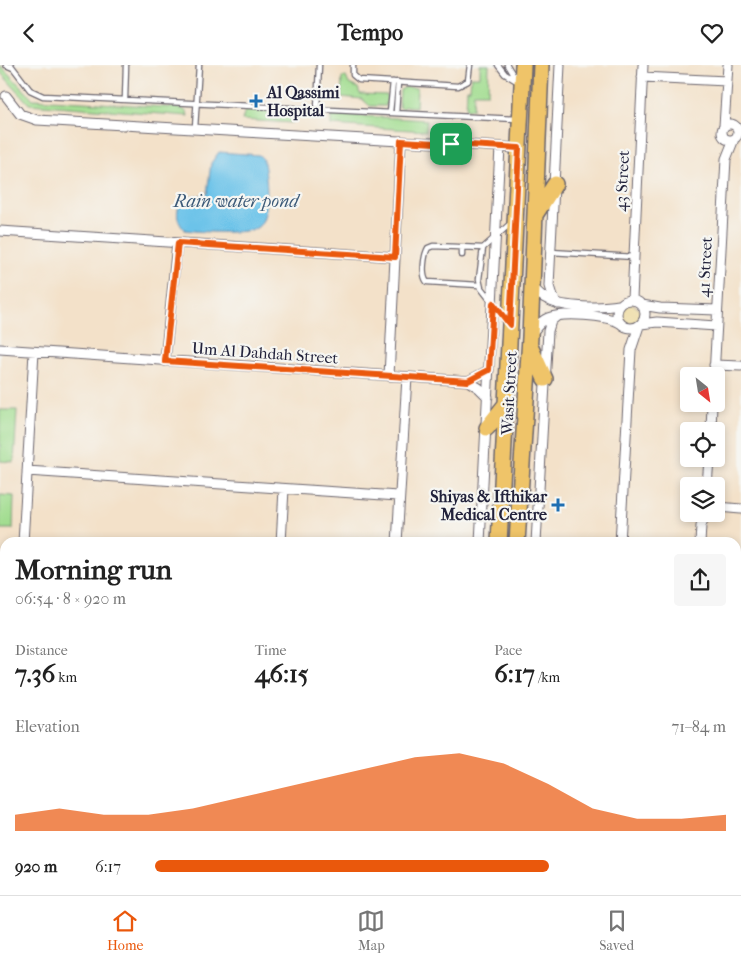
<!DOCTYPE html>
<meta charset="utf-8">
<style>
body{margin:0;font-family:"IM FELL French Canon",serif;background:#f6f6f6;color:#222;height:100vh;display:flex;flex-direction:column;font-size:19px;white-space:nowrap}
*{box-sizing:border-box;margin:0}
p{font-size:16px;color:#767676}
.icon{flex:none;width:28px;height:28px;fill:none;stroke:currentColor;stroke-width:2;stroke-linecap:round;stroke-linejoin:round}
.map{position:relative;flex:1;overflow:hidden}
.details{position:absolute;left:0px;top:472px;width:741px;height:358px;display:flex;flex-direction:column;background:#fff;border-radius:15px 15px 0 0;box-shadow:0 2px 8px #0003}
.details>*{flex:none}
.needle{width:32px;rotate:150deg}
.controls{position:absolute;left:680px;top:302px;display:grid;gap:10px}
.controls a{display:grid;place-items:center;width:45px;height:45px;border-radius:5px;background:#fff;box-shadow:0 2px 8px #0003;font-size:25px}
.pin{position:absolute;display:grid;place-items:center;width:42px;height:42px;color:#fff;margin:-21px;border-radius:10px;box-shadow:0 2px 8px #0006}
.round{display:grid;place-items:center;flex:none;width:52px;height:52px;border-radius:5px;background:#f6f6f6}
.summary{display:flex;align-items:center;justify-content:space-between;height:85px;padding:0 15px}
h1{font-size:28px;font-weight:700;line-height:38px}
.figures{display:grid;grid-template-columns:repeat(3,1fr);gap:8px;height:85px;padding:5px 15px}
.figures div{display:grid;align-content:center}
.figures b{font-size:25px;font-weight:700}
.figures small{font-size:14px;font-weight:400}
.figures p{font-size:14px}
.chart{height:140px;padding:10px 15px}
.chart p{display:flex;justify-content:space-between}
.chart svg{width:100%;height:90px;margin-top:5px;fill:#ea580c;opacity:.7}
ul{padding:0 15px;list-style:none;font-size:16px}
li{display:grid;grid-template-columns:80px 60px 1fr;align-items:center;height:38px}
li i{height:12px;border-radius:6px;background:#ea580c}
header{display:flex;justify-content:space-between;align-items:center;height:65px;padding:0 15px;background:#fff;font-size:22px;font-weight:700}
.dock{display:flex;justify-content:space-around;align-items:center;height:70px;border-top:1px solid #e0e0e0;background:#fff;font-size:14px;color:#767676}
.dock a{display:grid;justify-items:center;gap:2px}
.dock .selected{color:#ea580c}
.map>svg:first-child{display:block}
.green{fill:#a2dd90;stroke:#628066}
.sand{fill:#eeda9e;stroke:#887e6c}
.water{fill:#6cc3e9;stroke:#477292}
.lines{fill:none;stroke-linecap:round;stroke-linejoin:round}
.service-casing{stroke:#6b656d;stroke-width:7}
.minor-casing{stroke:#6b656d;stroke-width:11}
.primary-casing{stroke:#6b656d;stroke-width:18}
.motorway-casing{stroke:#6b656d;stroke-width:19}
.service{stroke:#fff;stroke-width:4.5}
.minor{stroke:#fff;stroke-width:9}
.primary{stroke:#efc469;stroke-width:15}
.motorway{stroke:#efc469;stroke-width:16}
.route-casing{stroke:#fff;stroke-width:10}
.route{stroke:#ea580c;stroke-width:6}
.poi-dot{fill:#1f6fb2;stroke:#f6f6f2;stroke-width:2}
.labels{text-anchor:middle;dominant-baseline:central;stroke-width:4.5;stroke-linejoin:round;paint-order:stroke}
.poi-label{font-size:16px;font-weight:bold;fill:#22223b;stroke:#f6f6f2;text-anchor:start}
.street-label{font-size:16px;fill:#22223b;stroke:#f6f6f2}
.water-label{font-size:18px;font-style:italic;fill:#3c5a78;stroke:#f6f6f2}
</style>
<header><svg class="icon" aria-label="back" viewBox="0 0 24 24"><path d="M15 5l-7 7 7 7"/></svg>Tempo<svg class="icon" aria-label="heart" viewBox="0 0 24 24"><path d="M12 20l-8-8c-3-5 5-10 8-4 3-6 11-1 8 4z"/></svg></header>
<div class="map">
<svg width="741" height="830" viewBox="0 0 741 830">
<rect width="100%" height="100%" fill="#f6f6f2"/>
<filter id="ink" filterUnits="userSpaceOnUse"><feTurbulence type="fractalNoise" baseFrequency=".02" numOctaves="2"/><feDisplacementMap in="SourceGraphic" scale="10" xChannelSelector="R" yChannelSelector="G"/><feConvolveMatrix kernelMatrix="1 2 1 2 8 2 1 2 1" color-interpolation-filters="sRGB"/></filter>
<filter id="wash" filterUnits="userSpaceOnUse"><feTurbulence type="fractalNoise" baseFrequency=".0096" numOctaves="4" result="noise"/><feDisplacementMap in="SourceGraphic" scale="20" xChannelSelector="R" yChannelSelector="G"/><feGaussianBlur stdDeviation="1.12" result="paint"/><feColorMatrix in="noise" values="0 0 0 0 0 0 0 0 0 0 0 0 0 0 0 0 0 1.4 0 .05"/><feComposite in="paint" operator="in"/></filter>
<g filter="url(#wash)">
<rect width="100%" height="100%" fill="#f3e1c9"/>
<path class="green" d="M0 0 33 34 181 43 187 47 188 51 29 39 0 7Z
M480 0H489L488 28H474L473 44H466L467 24H470L471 12H480Z
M342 12H346L349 19 358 23 360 29 387 30 386 41H370L362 34 341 32Z
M406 22 417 23 416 42 404 41 403 44 399 42 400 25Z
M245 45 302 48V51H293L292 58 242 55Z
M331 49 427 55 426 66 331 60Z
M0 345H17L14 397 0 396Z
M0 430 14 431 13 464H0Z"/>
<path class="sand" d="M620 249a10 10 0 1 1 20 0a10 10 0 1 1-20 0Z"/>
<path class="water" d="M219 87 259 90 263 94C267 109 271 151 258 162 247 170 199 167 185 165 175 156 175 141 185 133L207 129 211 98Z"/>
</g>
<g filter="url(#ink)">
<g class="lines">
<g class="service-casing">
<path id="service" d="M6 0 13 3
M11 0 30 25 43 31 518 54
M353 0V10L359 15 458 21 468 16 470 0
M498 0 505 9 515 15
M507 0 518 18
M125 34 126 0
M317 44 319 0
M390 47 393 17
M396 48 398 17
M195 63 199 0
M551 187 634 192
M462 190V183
M479 220 427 217C421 210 424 190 428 183L433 181 483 183
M505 254 481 223 479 214 483 183 511 158"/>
</g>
<g class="minor-casing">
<path id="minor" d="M642 12 727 16
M6 31 20 49 37 55 519 83
M722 67a8 8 0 1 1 16 0a8 8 0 1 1-16 0Z
M724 61 728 0
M0 166 395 192
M531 220C536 226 541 232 549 235 563 243 603 243 619 240
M632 234 643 0
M617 249a14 14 0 1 1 28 0a14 14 0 1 1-28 0Z
M558 239 552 231 549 221 560 0
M642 240 660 243 717 245
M641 259 657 257 716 261
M531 269C536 263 540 256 548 253 563 247 606 250 620 258
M0 284 468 316 479 323 488 332
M165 296 177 178
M714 300 741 301
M389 311 401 76
M714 311 726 94 734 74
M468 316 489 305
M711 366 712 339
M27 406 398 431
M707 421 709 394
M718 442 741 444
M23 478 34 287
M281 478 284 424
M397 478 407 312
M480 478 500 82
M536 478 548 266 551 256 557 251
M620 478 631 285 639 261
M700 478 701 461 706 449
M736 539H741
M0 541 5 536
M736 632H741
M0 671H5
M736 725H741
M0 788 5 787
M577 825 580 830
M658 825 663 830
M332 830 335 825
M430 830 433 825
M679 830 680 825"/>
</g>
<g class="primary-casing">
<path id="primary" d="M535 150 555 119
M530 281 545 314
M487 363 506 339
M499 478 523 0
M517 478 530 272 541 0
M503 825 504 830
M545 825 548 830
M472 830 474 825"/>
</g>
<g class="motorway-casing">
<path id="motorway" d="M451 830 454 825"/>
</g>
<use href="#service" class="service"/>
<use href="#minor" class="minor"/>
<use href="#primary" class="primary"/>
<use href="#motorway" class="motorway"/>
</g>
</g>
<g class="lines" filter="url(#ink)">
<g class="route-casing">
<path id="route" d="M401 76 519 83 510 260 493 238 489 305 468 316 165 296 178 178 395 192Z"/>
</g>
<use href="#route" class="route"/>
</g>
<g class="poi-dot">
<path d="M253.5 28.5h5v5h5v5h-5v5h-5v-5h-5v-5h5z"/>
<path d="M555.5 432.5h5v5h5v5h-5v5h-5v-5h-5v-5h5z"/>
</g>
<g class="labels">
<g class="poi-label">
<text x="267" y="27">Al Qassimi<tspan x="267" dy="18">Hospital</tspan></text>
<text x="547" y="431" text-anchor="end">Shiyas &amp; Ifthikar<tspan x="547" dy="18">Medical Centre</tspan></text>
</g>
<g class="street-label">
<text transform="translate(622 116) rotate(-87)">43 Street</text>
<text transform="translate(705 202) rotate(-87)">41 Street</text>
<text transform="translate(265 288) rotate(4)">Um Al Dahdah Street</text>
<text transform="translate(509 328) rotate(-87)">Wasit Street</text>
</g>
<g class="water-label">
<text x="236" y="136">Rain water pond</text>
</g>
</g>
</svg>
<div class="controls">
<a><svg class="needle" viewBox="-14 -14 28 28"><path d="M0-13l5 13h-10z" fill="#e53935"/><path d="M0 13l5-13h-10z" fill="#767676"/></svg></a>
<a><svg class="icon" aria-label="locate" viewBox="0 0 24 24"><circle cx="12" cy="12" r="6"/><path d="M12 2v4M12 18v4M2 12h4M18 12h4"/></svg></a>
<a><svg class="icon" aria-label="layers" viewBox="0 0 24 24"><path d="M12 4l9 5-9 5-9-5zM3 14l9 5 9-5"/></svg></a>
</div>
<div class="pin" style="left:451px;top:79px;background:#1e9e55"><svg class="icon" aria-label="arrive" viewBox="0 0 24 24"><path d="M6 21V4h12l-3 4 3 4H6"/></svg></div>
<section class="details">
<div class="summary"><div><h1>Morning run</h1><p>06:54 · 8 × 920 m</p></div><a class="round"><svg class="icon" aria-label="share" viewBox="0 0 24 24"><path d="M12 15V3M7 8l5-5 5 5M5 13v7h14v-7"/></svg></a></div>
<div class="figures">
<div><p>Distance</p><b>7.36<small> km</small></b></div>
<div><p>Time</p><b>46:15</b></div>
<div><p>Pace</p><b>6:17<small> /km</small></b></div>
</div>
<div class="chart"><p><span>Elevation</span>71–84 m</p>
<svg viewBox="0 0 160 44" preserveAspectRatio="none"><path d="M0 44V36L10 33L20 36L30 36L40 33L50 28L60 23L70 18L80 13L90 8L100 6L110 11L120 21L130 33L140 38L150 38L160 36V44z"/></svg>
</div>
<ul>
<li><b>920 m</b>6:17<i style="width:69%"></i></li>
</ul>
</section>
</div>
<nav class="dock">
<a class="selected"><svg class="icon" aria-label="home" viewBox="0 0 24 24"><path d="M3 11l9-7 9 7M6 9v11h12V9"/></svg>Home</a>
<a><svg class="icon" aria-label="map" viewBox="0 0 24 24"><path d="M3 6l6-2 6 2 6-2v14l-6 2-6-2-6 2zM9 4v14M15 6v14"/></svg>Map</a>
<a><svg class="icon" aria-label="saved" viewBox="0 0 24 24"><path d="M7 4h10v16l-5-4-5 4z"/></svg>Saved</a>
</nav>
